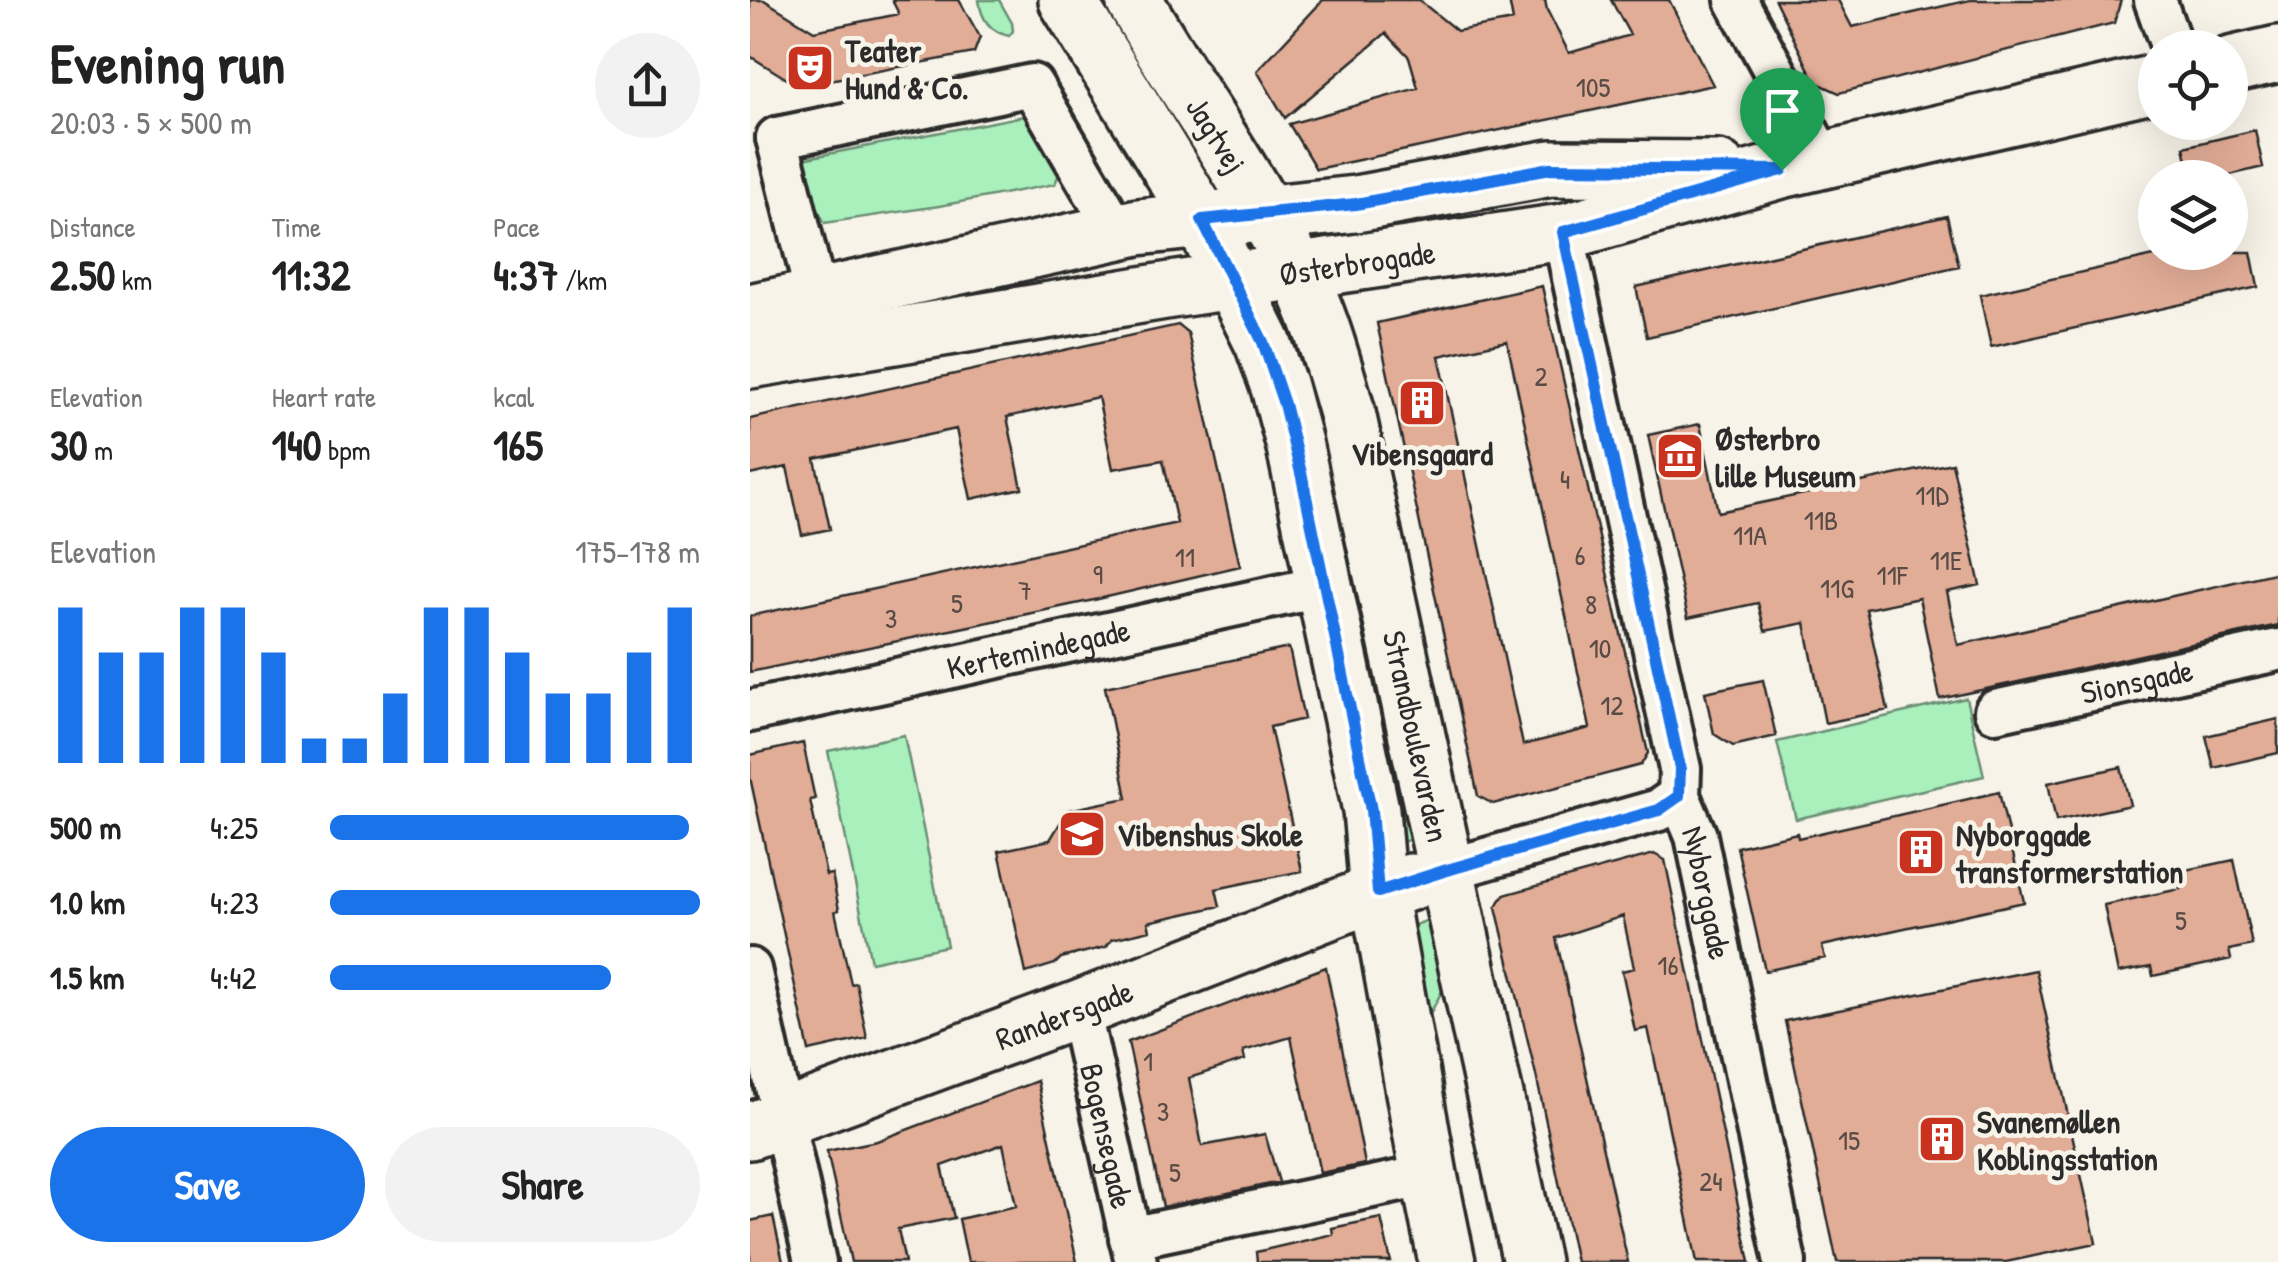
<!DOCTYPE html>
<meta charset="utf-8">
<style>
body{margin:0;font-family:"Patrick Hand",sans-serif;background:#f2f2f2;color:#222;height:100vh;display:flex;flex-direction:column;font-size:38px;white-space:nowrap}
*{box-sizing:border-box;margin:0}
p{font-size:32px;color:#767676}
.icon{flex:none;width:55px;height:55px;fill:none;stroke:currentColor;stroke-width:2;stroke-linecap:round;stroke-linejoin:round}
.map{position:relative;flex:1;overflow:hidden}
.panel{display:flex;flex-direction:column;background:#fff;width:750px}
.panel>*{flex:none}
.buttons{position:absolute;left:1388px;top:30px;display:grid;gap:20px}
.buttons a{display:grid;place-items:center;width:110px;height:110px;border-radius:50%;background:#fff;box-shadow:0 10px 40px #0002;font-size:50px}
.pin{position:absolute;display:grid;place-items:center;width:85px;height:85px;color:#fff;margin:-102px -42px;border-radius:50% 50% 50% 0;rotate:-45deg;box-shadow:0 0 10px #0007}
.pin .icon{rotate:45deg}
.round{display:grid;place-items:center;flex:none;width:105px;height:105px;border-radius:52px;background:#f2f2f2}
.headline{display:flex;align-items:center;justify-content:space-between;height:170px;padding:0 50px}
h1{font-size:55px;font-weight:700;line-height:75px}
.figures{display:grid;grid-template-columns:repeat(3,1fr);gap:15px;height:170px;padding:10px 50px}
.figures div{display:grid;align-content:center}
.figures b{font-size:42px;font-weight:700}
.figures small{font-size:28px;font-weight:400}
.figures p{font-size:28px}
.chart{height:280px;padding:20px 50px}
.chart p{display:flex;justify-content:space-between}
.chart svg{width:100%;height:180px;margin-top:10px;stroke:#1a73e8;stroke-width:6}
.button{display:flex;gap:20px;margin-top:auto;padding:20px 50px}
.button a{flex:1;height:115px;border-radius:60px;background:#1a73e8;color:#fff;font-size:40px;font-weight:700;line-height:115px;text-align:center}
.button a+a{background:#f2f2f2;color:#222}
ul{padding:0 50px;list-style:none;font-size:32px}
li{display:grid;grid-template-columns:160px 120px 1fr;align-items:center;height:75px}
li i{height:25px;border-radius:12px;background:#1a73e8}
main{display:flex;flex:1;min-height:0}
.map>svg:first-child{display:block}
.green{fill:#a9f0bc;stroke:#6a8e74;stroke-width:2.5}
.building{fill:#e2ad97;stroke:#2b2b2b;stroke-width:2.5;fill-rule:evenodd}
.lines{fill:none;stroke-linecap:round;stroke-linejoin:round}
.street-casing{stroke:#2b2b2b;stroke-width:48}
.secondary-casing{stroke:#2b2b2b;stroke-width:62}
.street{stroke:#f7f3e8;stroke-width:40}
.secondary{stroke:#f7f3e8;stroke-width:55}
.route-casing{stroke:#fff;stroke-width:20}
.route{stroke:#1a73e8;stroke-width:12}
.labels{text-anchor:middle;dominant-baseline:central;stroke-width:9;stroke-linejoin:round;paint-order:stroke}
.number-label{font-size:28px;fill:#594c46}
.poi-label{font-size:32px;font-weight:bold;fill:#2b2b2b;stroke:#f7f3e8;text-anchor:start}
.street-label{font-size:32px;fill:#2b2b2b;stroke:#f7f3e8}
</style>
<main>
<section class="panel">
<div class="headline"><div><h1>Evening run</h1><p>20:03 · 5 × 500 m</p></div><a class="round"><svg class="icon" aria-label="share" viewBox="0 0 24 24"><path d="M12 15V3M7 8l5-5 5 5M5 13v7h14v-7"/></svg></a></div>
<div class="figures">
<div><p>Distance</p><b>2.50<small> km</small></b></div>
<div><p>Time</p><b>11:32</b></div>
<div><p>Pace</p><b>4:37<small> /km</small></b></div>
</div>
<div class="figures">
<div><p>Elevation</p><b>30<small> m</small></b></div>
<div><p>Heart rate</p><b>140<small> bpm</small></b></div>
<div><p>kcal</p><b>165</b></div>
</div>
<div class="chart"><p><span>Elevation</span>175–178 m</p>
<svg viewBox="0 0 160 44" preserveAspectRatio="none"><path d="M5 44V6M15 44V17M25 44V17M35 44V6M45 44V6M55 44V17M65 44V38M75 44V38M85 44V27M95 44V6M105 44V6M115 44V17M125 44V27M135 44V27M145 44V17M155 44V6"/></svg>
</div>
<ul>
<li><b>500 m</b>4:25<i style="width:97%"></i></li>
<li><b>1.0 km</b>4:23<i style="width:100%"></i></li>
<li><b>1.5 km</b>4:42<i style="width:76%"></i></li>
</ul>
<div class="button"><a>Save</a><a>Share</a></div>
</section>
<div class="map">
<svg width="1528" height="1262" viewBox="0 0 1528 1262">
<rect width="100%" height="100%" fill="#f7f3e8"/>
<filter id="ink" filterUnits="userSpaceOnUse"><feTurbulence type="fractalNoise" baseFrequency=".01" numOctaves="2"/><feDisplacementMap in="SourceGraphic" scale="20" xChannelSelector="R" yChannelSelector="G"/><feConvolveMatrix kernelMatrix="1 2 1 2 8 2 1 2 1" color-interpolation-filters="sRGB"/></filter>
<g filter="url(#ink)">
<path class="green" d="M229 0H249L262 23 263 31 259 36C240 32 231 18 229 0Z
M279 115 311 169 305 184 189 206 75 223 42 161Z
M560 399 576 426 671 836 646 844Z
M1216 698 1234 776 1046 819 1027 742Z
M154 735 197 946 121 962 78 751Z
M686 917 701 974 673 1027 647 932Z"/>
<path class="building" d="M0 0H14L64 31 149 14 142 0H209L230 37 224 53 48 86 0 56Z
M573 0H669L707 31 763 21 759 0H795L797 10 819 53 880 35 861 0H919L963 85 566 169 539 124 668 88 659 57 636 33 535 118 507 71Z
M1025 0H1088L1102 27 1220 0H1371L1364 23 1089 93 1065 82Z
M1505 130 1513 167 1467 178H1441L1434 147Z
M1197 216 1209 266 897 337 886 287Z
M1422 252H1501L1508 287 1241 347 1230 295Z
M792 286 898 753 891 765 743 804 728 796 627 323ZM757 341 840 728 773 745 689 356Z
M428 325 438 333 490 566 344 600 0 672V616L427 523 413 460 363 469 348 397 257 417 272 488 221 499 206 429 65 459 80 529 52 535 37 467 0 475V419Z
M950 424 968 512 1202 463 1230 585 1197 592 1208 645 1528 572V625L1190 699 1169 598 1116 609 1138 710 1075 723 1055 623 1015 631 1008 603 938 618 898 435Z
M539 648 554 719 520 727 552 871 466 889 470 906 398 922 400 930 362 939 356 947 311 958 305 964 276 973 249 851 300 840 318 810 377 798 355 687Z
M1013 680 1026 736 983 746 964 734 955 692Z
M1528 719V753L1464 768 1456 736Z
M53 743 65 799 60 800 76 875 82 874 89 910 85 911 101 984 106 983 117 1038 59 1051 0 777V755Z
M1371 767 1380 805 1306 821 1298 783Z
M1249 792 1274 902 1072 946 1075 958 1015 971 987 847 1047 833 1048 838Z
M904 854 915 860 1000 1262H947L898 1028 885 1031 872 971 884 968 873 916 806 938 878 1262H826L786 1075 746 907 754 895Z
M1484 860 1502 945 1479 950 1481 959 1403 976 1401 967 1368 973 1354 905 1430 889 1427 872Z
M576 967 615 1164 570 1173 541 1037 493 1051 495 1060 439 1078 452 1146 515 1134 529 1182 413 1207 378 1042Z
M1286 970 1346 1243 1256 1262H1087L1035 1021Z
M287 1081 327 1262H218L209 1219 266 1206 253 1144 192 1166 204 1218 148 1229 155 1262H101L77 1151 127 1141Z
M23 1216 33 1262H0V1221Z
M631 1218 641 1262H507L506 1252 583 1234 582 1228Z"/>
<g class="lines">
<g class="street-casing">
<g id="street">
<path d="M986 0 1073 160"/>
<path d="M1405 0 1422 48"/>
<path d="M27 138 282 85 367 231"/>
<path d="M27 138 73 323"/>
<path id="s1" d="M813 232 930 769 929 796 946 836 1035 1262"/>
<path id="s2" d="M0 711 574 586"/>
<path id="s3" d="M1245 711 1528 650"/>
<path d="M697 870 909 810 929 796"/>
<path d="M0 969 65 1262"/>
<path id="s4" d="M329 1009 386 1262"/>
<path d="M380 1238 679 1175"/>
</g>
</g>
<g class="secondary-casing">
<g id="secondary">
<path d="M317 0 452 220 513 343 529 387 545 447 621 810 628 892 679 1175 697 1262"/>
<path id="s5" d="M384 0C436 91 498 176 546 269 570 314 583 365 597 413L781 1262"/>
<path d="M1480 65 1528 54"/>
<path d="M0 312 388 227 606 204 801 168 968 169"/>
<path id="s6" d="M0 360 421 290 813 232 1031 170 1405 83"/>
<path id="s7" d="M0 1131 329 1009 628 892 661 882"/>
</g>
</g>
<use href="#street" class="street"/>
<use href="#secondary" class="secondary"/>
</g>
</g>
<g class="lines" filter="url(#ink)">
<g class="route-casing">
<path id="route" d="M801 168 1032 170 813 232 930 768 929 796 909 810 697 870 628 892 621 810 552 477 534 404 513 342 452 220 606 204Z"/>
</g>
<use href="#route" class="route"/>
</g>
<defs>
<g id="theatre-square" transform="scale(2.5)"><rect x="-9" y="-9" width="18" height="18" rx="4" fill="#c8321e" stroke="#f7f3e8"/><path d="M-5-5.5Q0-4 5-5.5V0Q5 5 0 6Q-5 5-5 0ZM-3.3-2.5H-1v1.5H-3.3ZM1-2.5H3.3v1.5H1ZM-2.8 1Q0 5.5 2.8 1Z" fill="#fff"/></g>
<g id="building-square" transform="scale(2.5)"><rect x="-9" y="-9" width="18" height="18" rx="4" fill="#c8321e" stroke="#f7f3e8"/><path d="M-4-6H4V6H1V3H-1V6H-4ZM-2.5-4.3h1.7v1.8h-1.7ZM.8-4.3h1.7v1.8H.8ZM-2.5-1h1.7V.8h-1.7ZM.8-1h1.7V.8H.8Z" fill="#fff"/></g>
<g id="museum-square" transform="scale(2.5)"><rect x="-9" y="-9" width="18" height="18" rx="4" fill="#c8321e" stroke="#f7f3e8"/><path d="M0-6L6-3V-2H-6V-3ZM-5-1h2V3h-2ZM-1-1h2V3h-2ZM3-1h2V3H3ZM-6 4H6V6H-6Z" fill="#fff"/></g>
<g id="school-square" transform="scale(2.5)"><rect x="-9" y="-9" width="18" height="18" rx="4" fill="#c8321e" stroke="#f7f3e8"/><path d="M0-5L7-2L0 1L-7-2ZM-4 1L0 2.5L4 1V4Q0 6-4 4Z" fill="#fff"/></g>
</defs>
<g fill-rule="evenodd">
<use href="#theatre-square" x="60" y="68"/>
<use href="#building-square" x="672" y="403"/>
<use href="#museum-square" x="930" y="456"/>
<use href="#school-square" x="332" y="834"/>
<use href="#building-square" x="1171" y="852"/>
<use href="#building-square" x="1192" y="1139"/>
</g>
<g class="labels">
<g class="number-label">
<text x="843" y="87">105</text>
<text x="791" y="376">2</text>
<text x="815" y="479">4</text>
<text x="1182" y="495">11D</text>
<text x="1071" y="520">11B</text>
<text x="1000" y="535">11A</text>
<text x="830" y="555">6</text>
<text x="435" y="557">11</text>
<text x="1196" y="560">11E</text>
<text x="348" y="574">9</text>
<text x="1142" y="575">11F</text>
<text x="1087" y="588">11G</text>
<text x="275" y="590">7</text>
<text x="207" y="603">5</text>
<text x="841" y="604">8</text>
<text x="141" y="618">3</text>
<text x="850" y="648">10</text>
<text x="862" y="705">12</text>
<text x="1431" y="920">5</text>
<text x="918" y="965">16</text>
<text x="398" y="1061">1</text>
<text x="413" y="1111">3</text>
<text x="1099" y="1140">15</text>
<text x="425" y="1172">5</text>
<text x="961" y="1181">24</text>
</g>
<g class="poi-label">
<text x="95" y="50">Teater<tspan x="95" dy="37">Hund &amp; Co.</tspan></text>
<text x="965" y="438">Østerbro<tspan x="965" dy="37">lille Museum</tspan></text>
<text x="672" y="453" text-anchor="middle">Vibensgaard</text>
<text x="367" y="834">Vibenshus Skole</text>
<text x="1206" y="834">Nyborggade<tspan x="1206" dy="37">transformerstation</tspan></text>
<text x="1227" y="1121">Svanemøllen<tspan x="1227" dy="37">Koblingsstation</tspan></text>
</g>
<g class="street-label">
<text stroke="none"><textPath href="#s5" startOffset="158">Jagtvej</textPath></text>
<text stroke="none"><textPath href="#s6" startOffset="615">Østerbrogade</textPath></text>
<text stroke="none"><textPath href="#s2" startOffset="295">Kertemindegade</textPath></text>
<text stroke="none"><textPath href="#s3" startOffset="145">Sionsgade</textPath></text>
<text stroke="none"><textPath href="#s5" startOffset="798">Strandboulevarden</textPath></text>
<text stroke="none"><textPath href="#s1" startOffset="678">Nyborggade</textPath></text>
<text stroke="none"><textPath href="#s7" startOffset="335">Randersgade</textPath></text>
<text stroke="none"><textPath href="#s4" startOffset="130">Bogensegade</textPath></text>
</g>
</g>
</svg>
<div class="buttons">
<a><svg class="icon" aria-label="locate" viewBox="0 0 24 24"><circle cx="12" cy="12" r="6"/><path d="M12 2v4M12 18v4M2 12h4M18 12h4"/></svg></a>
<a><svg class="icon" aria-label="layers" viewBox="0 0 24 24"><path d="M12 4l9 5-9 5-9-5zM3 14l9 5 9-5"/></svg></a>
</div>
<div class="pin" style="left:1032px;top:170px;background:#1e9e55"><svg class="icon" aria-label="arrive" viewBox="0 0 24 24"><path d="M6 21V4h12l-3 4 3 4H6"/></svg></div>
</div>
</main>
